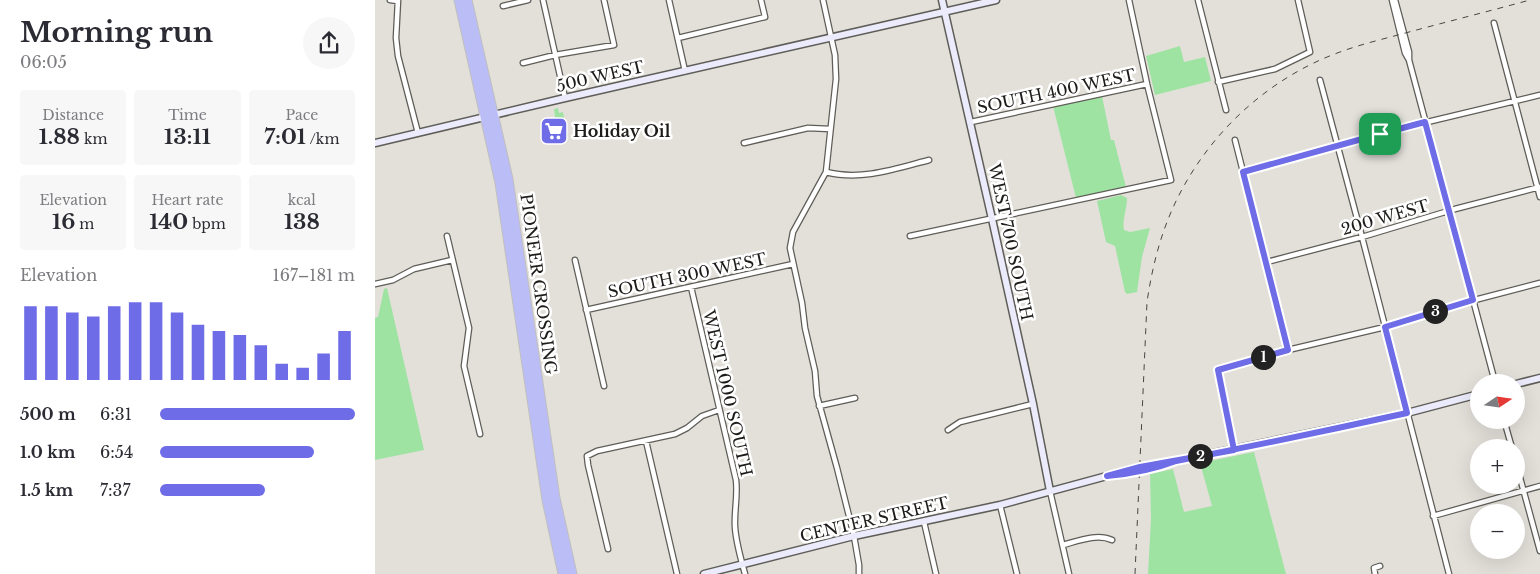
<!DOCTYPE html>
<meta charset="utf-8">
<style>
body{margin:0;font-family:"Libre Baskerville",serif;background:#f7f7f7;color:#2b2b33;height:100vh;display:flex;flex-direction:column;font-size:19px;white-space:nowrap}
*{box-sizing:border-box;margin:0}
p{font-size:16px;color:#7c7c81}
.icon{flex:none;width:28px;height:28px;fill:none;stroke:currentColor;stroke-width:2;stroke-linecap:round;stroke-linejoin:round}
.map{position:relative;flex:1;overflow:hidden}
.side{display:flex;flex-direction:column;background:#fff;width:375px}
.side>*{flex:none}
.needle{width:32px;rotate:77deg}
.controls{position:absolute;left:1095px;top:374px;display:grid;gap:10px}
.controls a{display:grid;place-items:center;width:55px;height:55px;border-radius:50%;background:#fff;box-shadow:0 5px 20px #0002;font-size:25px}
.pin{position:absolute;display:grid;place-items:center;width:42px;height:42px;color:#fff;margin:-21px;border-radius:10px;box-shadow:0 2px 8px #0006}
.km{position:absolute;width:25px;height:25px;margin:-12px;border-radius:50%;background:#222;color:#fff;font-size:14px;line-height:25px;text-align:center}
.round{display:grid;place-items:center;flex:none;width:52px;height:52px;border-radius:26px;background:#f7f7f7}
.summary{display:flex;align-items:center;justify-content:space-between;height:85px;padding:0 20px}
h1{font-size:28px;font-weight:700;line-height:38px}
.stats{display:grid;grid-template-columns:repeat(3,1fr);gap:8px;height:85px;padding:5px 20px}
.stats div{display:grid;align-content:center;border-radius:5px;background:#f7f7f7;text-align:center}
.stats b{font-size:21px;font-weight:700}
.stats small{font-size:14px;font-weight:400}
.stats p{font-size:14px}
.chart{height:140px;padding:10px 20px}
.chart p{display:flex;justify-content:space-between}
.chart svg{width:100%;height:90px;margin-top:5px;stroke:#6e6ce6;stroke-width:6}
ul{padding:0 20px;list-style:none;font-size:16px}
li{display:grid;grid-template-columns:80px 60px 1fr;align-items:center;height:38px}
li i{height:12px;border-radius:6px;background:#6e6ce6}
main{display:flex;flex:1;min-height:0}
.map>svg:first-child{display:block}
.green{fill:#9fe3a3}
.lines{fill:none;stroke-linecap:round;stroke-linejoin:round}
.street-casing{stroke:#5f5d58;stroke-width:7}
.secondary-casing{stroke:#5f5d58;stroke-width:9}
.highway-casing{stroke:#c0bfbf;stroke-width:11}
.street{stroke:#fff;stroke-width:4.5}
.secondary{stroke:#ebebfc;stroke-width:6}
.highway{stroke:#bbbdf6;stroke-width:9}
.rail{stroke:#484644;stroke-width:1;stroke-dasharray:6 6;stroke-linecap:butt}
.route-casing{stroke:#fff;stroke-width:10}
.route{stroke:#6e6ce6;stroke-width:6}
.labels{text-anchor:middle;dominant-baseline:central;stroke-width:5;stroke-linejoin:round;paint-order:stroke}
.street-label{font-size:16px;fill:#1d1c1a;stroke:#fff}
.poi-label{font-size:16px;font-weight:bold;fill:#1d1c1a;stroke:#fff;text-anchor:start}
</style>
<main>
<section class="side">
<div class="summary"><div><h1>Morning run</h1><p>06:05</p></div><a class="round"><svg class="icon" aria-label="share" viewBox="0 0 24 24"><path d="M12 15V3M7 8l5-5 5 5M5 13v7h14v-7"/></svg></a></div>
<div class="stats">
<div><p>Distance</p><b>1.88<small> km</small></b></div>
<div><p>Time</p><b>13:11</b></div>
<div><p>Pace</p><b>7:01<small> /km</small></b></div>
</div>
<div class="stats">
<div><p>Elevation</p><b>16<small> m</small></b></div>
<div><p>Heart rate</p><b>140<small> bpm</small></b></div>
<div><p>kcal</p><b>138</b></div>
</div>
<div class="chart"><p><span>Elevation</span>167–181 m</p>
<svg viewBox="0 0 160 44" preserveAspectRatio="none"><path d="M5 44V8M15 44V8M25 44V11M35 44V13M45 44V8M55 44V6M65 44V6M75 44V11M85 44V17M95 44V20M105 44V22M115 44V27M125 44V36M135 44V38M145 44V31M155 44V20"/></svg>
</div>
<ul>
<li><b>500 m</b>6:31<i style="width:100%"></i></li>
<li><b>1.0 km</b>6:54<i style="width:79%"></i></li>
<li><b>1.5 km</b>7:37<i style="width:54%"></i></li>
</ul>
</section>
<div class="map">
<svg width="1165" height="574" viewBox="0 0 1165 574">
<rect width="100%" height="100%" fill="#e3e0da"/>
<path class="green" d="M805 46 809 62 830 57 836 81 780 95 771 56Z
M727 96 736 140H739L751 187 701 198 678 106Z
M183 108 184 113 188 112 189 118 172 122 171 120 180 117 179 109Z
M190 119 193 136 188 138 184 121Z
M746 195 752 198C752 210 747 219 749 230L755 232 775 228 767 257 762 292 752 294 750 292 740 246 731 242 722 201Z
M12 288 49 450 0 460V318L3 317 9 289Z
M879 452 911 574H773L776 519 775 474 798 469 809 512 837 506 825 463Z"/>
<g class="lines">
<g class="street-casing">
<path id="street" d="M15 0 23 1
M23 0 21 38 23 56 43 133
M168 0 190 98
M294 0 310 71
M448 0 460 55 461 79 451 172 418 232 415 248 427 303 430 328 440 371 442 396 462 468 479 536 484 565V574
M823 0 851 110
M1017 0 1030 53 1034 60 1120 382
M1020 0 1034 52V60
M128 6 153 0
M1119 23 1165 197
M303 38 390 17 386 0
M148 63 180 55 239 45 229 0
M945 80 987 237 1074 574
M843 82 900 69 935 52 923 0
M596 122 772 84
M860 140 913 350
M369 143 433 128 455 129
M451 172C486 181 520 169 554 160
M868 172 1044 124 1165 95
M72 236 94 328 89 366 105 434
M535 236 796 180 772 84 754 0
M200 260 229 386
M892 262 987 237 1080 209 1165 187
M0 284 18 280 39 269 77 260
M316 287 361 480C363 496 359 511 360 527 361 543 366 559 370 574
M211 310 418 264
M444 406 480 398
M1129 420 1137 448
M573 430 585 422 658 404
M271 441 302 574
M859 450 843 370 913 350 1010 327 1092 302 1165 283
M1141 463 1165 551
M675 491 694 574
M625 505 642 574
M1058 516 1165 486
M549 522 561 574
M688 545C703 541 722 533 737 540
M233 549 213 465 212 456 222 451 300 434 312 428 327 416 344 410
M1000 574 999 568 1005 566"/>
</g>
<g class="secondary-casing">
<path id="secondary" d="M567 0 617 219 658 404 675 491
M0 143 190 98 621 0
M1141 384 1165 378
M329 574 479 536 625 505 765 467 801 461 1032 413 1104 394"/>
</g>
<g class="highway-casing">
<path id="highway" d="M84 0 125 183 172 500 188 574
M92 0 133 179 180 498 197 574"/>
</g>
<use href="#street" class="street"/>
<use href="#secondary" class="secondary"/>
<use href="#highway" class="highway"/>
<path class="rail" d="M760 574 772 302C776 275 782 248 792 222 822 144 887 80 965 52 984 45 1004 40 1023 35 1067 23 1111 12 1155 0"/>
</g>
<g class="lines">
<g class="route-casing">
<path id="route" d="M1005 134 868 172 913 350 843 370 859 450 765 467 732 476C755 474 780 469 801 461 878 446 955 430 1032 413L1010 327 1098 300 1050 122 1005 134"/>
</g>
<use href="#route" class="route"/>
</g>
<defs>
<g id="supermarket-square" transform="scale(1.4375)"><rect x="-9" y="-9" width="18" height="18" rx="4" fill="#6e6ce6" stroke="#fff"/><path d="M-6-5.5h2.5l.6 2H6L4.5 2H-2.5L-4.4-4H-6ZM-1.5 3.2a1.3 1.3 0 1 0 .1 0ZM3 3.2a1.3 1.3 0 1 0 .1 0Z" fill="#fff"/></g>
</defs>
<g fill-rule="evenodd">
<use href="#supermarket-square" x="179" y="131"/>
</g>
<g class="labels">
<g class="street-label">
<text transform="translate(225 76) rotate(-13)">500 WEST</text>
<text transform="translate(681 91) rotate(-12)">SOUTH 400 WEST</text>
<text transform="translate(1010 217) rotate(-16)">200 WEST</text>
<text transform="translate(636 242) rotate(78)">WEST 700 SOUTH</text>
<text transform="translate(312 275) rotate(-12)">SOUTH 300 WEST</text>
<text transform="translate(164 284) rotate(82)">PIONEER CROSSING</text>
<text transform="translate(353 393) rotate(77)">WEST 1000 SOUTH</text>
<text transform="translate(499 519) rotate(-13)">CENTER STREET</text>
</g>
<g class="poi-label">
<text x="198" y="131">Holiday Oil</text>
</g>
</g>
</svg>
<div class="controls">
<a><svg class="needle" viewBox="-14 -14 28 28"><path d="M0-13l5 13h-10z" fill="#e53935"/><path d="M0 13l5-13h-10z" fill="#7c7c81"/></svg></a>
<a>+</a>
<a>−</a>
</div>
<div class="pin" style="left:1005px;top:134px;background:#1e9e55"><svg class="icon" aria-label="arrive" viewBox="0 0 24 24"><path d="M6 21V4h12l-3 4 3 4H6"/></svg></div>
<b class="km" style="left:888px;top:357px">1</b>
<b class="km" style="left:825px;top:456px">2</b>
<b class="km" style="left:1060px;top:311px">3</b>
</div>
</main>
